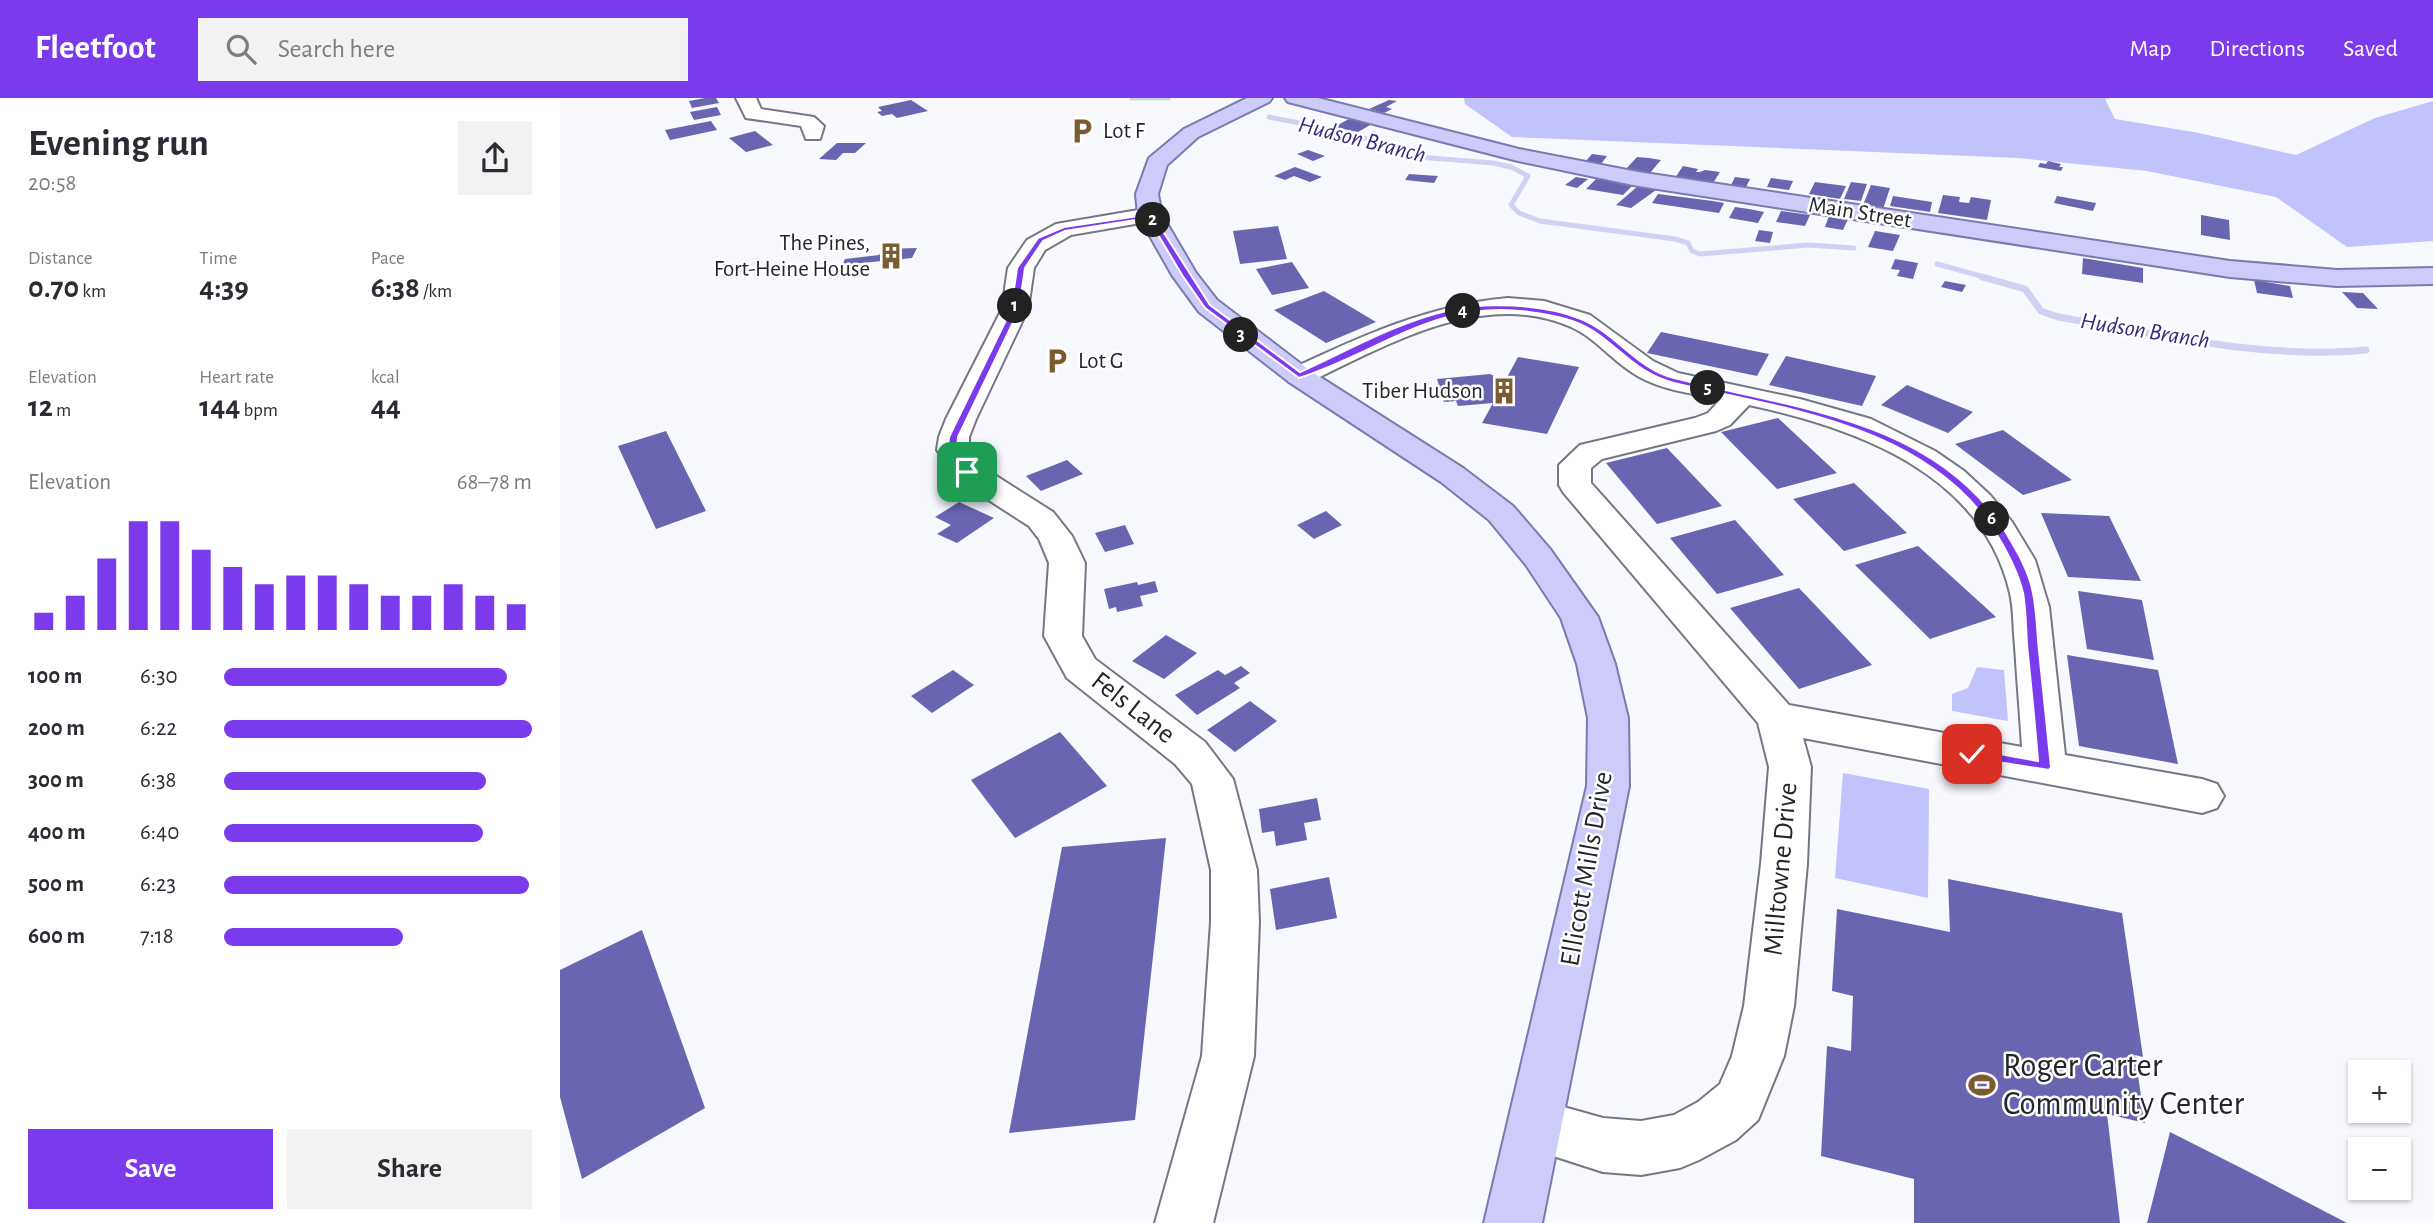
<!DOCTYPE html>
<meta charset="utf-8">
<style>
body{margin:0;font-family:"Alegreya Sans",sans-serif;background:#f2f2f3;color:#2b2b33;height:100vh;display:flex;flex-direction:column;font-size:26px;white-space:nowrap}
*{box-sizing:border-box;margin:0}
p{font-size:23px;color:#7c7c81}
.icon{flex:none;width:38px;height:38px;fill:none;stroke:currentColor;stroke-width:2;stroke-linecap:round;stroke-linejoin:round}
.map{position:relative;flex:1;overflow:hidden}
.drawer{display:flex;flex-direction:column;background:#fff;width:560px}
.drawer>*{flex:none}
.fabs{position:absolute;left:1788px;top:962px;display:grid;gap:14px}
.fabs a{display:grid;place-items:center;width:63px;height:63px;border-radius:0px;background:#fff;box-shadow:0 2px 5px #0004;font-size:35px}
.pin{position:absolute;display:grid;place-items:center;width:60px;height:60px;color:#fff;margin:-30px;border-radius:14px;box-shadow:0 4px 10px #0006}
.km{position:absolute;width:35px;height:35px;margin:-18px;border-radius:50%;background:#222;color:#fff;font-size:19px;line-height:35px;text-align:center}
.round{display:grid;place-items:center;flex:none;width:74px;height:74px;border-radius:0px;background:#f2f2f3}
.summary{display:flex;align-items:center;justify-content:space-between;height:119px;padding:0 28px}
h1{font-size:38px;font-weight:700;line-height:52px}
.metrics{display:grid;grid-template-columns:repeat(3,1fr);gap:10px;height:119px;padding:7px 28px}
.metrics div{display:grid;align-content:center}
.metrics b{font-size:30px;font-weight:700}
.metrics small{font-size:19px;font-weight:400}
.metrics p{font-size:19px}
.chart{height:196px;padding:14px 28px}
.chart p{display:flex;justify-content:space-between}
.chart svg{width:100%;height:126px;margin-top:7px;stroke:#7c3aed;stroke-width:6}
.cta{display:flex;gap:14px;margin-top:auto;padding:14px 28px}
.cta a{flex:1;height:80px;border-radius:0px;background:#7c3aed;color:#fff;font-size:28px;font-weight:700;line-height:80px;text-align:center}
.cta a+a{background:#f2f2f3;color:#2b2b33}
ul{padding:0 28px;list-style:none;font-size:23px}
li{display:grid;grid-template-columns:112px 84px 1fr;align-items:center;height:52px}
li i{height:18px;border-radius:9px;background:#7c3aed}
header{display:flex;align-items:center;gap:42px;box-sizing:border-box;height:98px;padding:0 35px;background:#7c3aed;color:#fff}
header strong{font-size:33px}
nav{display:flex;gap:38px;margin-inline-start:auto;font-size:24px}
.search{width:490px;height:63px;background:#f2f2f3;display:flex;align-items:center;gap:18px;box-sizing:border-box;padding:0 24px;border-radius:0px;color:#7c7c81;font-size:26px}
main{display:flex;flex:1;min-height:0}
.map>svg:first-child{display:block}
.green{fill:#c2c2fd}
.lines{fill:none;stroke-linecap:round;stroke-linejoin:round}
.stream-far1{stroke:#d0d1f3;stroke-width:5}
.stream{stroke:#d0d1f3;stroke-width:7}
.building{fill:#6965b1}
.minor-casing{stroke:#767785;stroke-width:4}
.major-casing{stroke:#7b7aae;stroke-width:4}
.minor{fill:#fff;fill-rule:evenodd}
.major{fill:#cccbf9;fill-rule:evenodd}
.route{fill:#7c3aed;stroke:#fff;stroke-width:2}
.labels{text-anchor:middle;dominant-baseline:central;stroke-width:5;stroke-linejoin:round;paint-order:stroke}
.far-poi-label{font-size:23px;fill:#24242a;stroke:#fff;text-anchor:start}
.far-street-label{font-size:23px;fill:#24242a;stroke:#fff}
.far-water-label{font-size:24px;font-style:italic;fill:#372581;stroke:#fff}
.street-label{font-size:28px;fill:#24242a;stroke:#fff}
.near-poi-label{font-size:33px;fill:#24242a;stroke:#fff;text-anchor:start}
</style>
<header>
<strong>Fleetfoot</strong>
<div class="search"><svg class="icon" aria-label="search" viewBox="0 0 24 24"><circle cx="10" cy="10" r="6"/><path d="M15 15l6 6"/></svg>Search here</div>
<nav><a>Map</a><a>Directions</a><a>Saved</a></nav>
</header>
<main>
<section class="drawer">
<div class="summary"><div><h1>Evening run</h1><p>20:58</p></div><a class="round"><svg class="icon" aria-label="share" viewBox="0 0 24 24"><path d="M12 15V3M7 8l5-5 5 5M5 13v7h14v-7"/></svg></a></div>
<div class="metrics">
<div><p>Distance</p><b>0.70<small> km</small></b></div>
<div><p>Time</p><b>4:39</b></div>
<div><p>Pace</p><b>6:38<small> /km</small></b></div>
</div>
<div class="metrics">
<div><p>Elevation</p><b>12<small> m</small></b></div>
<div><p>Heart rate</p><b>144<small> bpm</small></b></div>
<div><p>kcal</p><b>44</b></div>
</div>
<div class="chart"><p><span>Elevation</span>68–78 m</p>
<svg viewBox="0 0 160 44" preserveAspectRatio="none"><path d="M5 44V38M15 44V32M25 44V19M35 44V6M45 44V6M55 44V16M65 44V22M75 44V28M85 44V25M95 44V25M105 44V28M115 44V32M125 44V32M135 44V28M145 44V32M155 44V35"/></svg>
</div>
<ul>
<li><b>100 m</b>6:30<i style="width:92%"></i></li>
<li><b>200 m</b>6:22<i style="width:100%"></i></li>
<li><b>300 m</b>6:38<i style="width:85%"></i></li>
<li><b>400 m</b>6:40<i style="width:84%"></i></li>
<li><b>500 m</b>6:23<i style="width:99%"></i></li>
<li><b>600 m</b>7:18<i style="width:58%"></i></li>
</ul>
<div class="cta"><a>Save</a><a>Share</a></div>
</section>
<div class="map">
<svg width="1873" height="1125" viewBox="0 0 1873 1125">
<rect width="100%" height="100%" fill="#f8f8ff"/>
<path class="green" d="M904 0H1551L1545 1 1555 21 1639 35 1736 57 1815 20 1873 3V143L1787 149 1716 99 1587 73 1458 60 952 39 905 6Z
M1417 569 1444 572 1448 623 1392 613V596L1408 590Z
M1283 675 1369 691 1368 800 1275 780Z"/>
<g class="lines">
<path class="stream-far1" d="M572 0H608
M709 19 790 35 859 59 933 65 951 69 968 78 951 107 959 115 980 123 1115 141 1128 145 1132 153 1140 156 1249 147 1294 150
M1377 166 1428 180"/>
<path class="stream" d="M1422 179 1465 191 1481 213 1498 219C1596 236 1707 262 1806 252"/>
</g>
<path class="building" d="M145 0H156L159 5 132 10 129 3Z
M351 2 368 13 337 20 332 16 322 18 317 14 322 13 318 9Z
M829 2 837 3 826 9 832 11 824 15 809 11Z
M157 9 161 17 134 22 130 14Z
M789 21 812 26 798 34 774 29Z
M151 23 157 32 110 42 105 32Z
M195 33 213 47 186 54 169 40Z
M277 45H306L295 55H283L276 62 259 61Z
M748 52 765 58 753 63 737 56Z
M1032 56 1047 58 1041 66 1025 64Z
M1077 59 1089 60 1101 62 1090 75 1066 71Z
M1488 63 1501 66 1499 69H1503L1501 73 1478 69 1480 65 1486 66Z
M1123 68 1138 71 1136 74H1140L1145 72 1160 74 1153 85 1115 80Z
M735 69 762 79 750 84 734 78 725 82 714 78Z
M849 76 878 78 874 85 845 82Z
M1016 79 1028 81 1017 90 1005 87Z
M1175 79 1190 81 1185 91 1170 89Z
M1211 80 1233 83 1229 92 1207 89Z
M1036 81 1063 85 1073 87 1063 97 1026 91Z
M1255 84 1270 86 1286 88 1280 101 1249 96Z
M1291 84 1307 86 1301 103 1284 101Z
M1311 87 1330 90 1323 111 1303 107Z
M1078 88 1096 92 1071 110 1056 107Z
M1098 96 1153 103 1164 105 1159 115 1092 105Z
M1383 97 1400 99 1399 104 1409 105 1411 99 1431 102 1427 122 1378 115Z
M1333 98 1372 104 1370 114 1330 108Z
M1497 98 1536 105 1533 113 1494 105Z
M1175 109 1189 111 1204 114 1198 125 1169 120Z
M1221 113 1250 117 1245 128 1216 124Z
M1641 117 1669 122 1670 142 1641 137Z
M1269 118 1288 121 1283 132 1265 129Z
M718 128 727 161 680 166 673 133Z
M1199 132 1213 134 1210 145 1195 143Z
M1315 133 1340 137 1333 153 1308 149Z
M357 150 352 160 282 167 285 161 319 157 323 151Z
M1523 160 1583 170V185L1522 176Z
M1335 161 1358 165 1353 181 1337 178 1340 172 1331 171Z
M732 164 749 190 712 197 696 171Z
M1694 182 1730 188 1733 200 1697 195Z
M1385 183 1406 187 1402 194 1381 189Z
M764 193 816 224 766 245 714 212Z
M1782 194 1803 195 1818 211 1797 210Z
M1101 234 1209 256 1197 278 1087 255Z
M1226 258 1316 278 1302 308 1209 287Z
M958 259 1019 269 987 336 922 325 933 305 898 308 896 303 884 304 877 281 930 276 945 283Z
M1347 287 1413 314 1388 335 1321 307Z
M1218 320 1277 375 1217 391 1161 334Z
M1443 332 1512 382 1463 397 1395 346Z
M106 333 146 413 96 431 58 348Z
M1107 350 1162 408 1097 426 1046 365Z
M507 362 523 376 481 393 466 378Z
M1294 385 1347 435 1284 453 1233 401Z
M399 404 434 420 397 445 377 436 391 427 375 419Z
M766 413 782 427 754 441 737 427Z
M1481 415 1549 418 1581 483 1508 479Z
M1175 422 1224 477 1157 496 1110 440Z
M565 427 574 446 545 454 535 435Z
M1358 448 1436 519 1370 541 1295 467Z
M595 483 598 494 580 498 583 508 557 514 556 509 549 511 544 491 577 484 578 487Z
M1239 490 1312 567 1239 591 1170 510Z
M1518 493 1582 502 1594 562 1527 551Z
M606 537 637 555 604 581 572 563Z
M1507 557 1598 572 1618 666 1519 648Z
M681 568 690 575 674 585 680 590 637 617 615 597 658 572 665 577Z
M393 572 414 587 372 615 351 598Z
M690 603 717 623 675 654 647 632Z
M500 634 547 688 455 740 411 682Z
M757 700 761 722 744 725 747 742 716 748 714 733 702 735 699 711Z
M606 740 575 1022 449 1035 502 749Z
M769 779 777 820 716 832 710 791Z
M1388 781 1562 815 1583 959 1575 957 1585 1025 1547 1016 1560 1125H1354V1081L1261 1058 1267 948 1291 953 1293 898 1272 893 1277 811 1390 834Z
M82 832 145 1010 22 1081 0 999V872Z
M1610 1034 1697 1078 1787 1125H1587Z"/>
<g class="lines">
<g class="minor-casing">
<path id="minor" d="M176 0H196L201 11 254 19 264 28 260 41H246L241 28 186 20Z
M590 110 598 112 602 117 598 122 511 137 485 152 474 170 468 211 416 321 409 339V352L419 367 493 414 512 438 525 465 522 538 535 561 645 644 673 681 697 772 699 824 694 958 653 1125H595L642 958 651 824V772L632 686 615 666 507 580 484 538 489 465 479 441 469 428 396 381 377 352 379 339 386 321 442 211 448 170 467 142 496 126Z
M948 200 984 203 1030 217 1093 263 1118 275 1240 301 1311 321 1375 353 1404 373 1430 397 1452 424 1475 462 1489 509 1505 657 1642 681 1657 686 1664 698 1657 710 1642 715 1243 640 1251 669 1247 766 1234 908 1224 958 1198 1022 1176 1042 1139 1062 1120 1070 1081 1077 1043 1074 956 1046 948 1027 956 1008 975 1001 1043 1020 1081 1023 1114 1017 1138 1004 1160 986 1172 958 1184 908 1201 766 1209 669 1198 625 1003 394 999 387V367L1020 347 1135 320 1148 315 1161 301C1130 295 1097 292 1070 273 1050 260 1034 239 1011 229 923 190 827 247 749 284L739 287 729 284 725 278 729 272C800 239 868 207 948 200ZM1189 307C1296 330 1422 375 1450 495 1454 512 1453 531 1455 548 1457 582 1460 615 1462 649L1229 607 1031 385V370L1042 361 1156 333 1170 327Z"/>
</g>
<g class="major-casing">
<path id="major" d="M687 0H712L709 4 638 39 607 67 598 96 602 117 636 175 657 202 749 272 903 370 953 408 990 451 1038 519 1055 566 1068 620 1069 688 982 1125H924L1027 688 1028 620 1017 566 1001 520 966 467 929 422 881 384 729 284 639 214 612 177 578 117 576 96 589 60 624 31Z
M725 0H758L959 51 1078 74 1670 163 1777 172 1873 170V186L1777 188 1670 179 1078 88 958 63 728 4Z"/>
</g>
<use href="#minor" class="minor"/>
<use href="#major" class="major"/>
</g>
<path class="route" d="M592 116 650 207 740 274C787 253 835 225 886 213 925 203 984 206 1021 221 1056 235 1077 271 1114 280 1232 310 1374 321 1445 433 1457 453 1469 473 1473 495 1477 514 1477 534 1479 553 1483 592 1487 630 1491 669L1489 672 1412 660 1405 656 1412 651 1478 663C1475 625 1471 586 1467 547 1466 530 1466 512 1463 495 1458 474 1448 455 1437 437 1370 329 1232 312 1118 286 1069 275 1055 239 1015 224 1000 218 984 216 969 214 876 201 820 254 739 280L645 210 622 177 588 120 505 133 483 143 465 170 459 212 398 339 397 352 411 374 403 376 388 352 389 339 451 212 457 170 478 140 504 129Z"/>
<defs>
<g id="parking-bare" transform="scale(2.1)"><path d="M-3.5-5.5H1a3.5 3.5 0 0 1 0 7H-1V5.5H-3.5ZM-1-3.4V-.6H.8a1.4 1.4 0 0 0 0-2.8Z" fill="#7b5c31" stroke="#fff" stroke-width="2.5" paint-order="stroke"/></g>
<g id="building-bare" transform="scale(2.1)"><path d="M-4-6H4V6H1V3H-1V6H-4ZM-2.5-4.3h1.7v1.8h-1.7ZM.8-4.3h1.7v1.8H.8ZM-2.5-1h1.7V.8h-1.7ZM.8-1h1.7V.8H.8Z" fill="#7b5c31" stroke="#fff" stroke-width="2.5" paint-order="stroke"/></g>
<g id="stadium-bare" transform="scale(2.1)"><path d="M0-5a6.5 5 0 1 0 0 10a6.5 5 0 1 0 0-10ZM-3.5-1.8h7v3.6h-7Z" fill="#7b5c31" stroke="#fff" stroke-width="2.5" paint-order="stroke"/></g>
</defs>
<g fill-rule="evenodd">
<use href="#parking-bare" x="522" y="33"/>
<use href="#building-bare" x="331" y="158"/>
<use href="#parking-bare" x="497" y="263"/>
<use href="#building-bare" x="944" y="293"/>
<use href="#stadium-bare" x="1422" y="987"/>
</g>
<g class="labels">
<g class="far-poi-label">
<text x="543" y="33">Lot F</text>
<text x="310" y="145" text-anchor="end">The Pines,<tspan x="310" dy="26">Fort-Heine House</tspan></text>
<text x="518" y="263">Lot G</text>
<text x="923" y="293" text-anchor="end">Tiber Hudson</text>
</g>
<g class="far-street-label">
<text transform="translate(1300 115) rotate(9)">Main Street</text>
</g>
<g class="far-water-label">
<text transform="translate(802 42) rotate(14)">Hudson Branch</text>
<text transform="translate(1585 233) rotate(9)">Hudson Branch</text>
</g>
<g class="street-label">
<text transform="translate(573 610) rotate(38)">Fels Lane</text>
<text transform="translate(1027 771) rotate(-80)">Ellicott Mills Drive</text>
<text transform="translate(1221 771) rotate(-85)">Milltowne Drive</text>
</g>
<g class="near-poi-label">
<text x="1443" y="968">Roger Carter<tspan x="1443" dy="38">Community Center</tspan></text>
</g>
</g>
</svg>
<div class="fabs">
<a>+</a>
<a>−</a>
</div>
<div class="pin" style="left:407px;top:374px;background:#1e9e55"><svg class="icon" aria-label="arrive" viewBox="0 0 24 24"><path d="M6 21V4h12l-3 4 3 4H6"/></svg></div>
<div class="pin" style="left:1412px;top:656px;background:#d93025"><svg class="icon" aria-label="check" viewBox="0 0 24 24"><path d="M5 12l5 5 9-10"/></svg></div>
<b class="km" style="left:455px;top:208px">1</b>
<b class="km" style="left:593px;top:122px">2</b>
<b class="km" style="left:681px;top:237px">3</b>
<b class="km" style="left:903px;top:213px">4</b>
<b class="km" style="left:1148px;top:290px">5</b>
<b class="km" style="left:1432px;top:421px">6</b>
</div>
</main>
